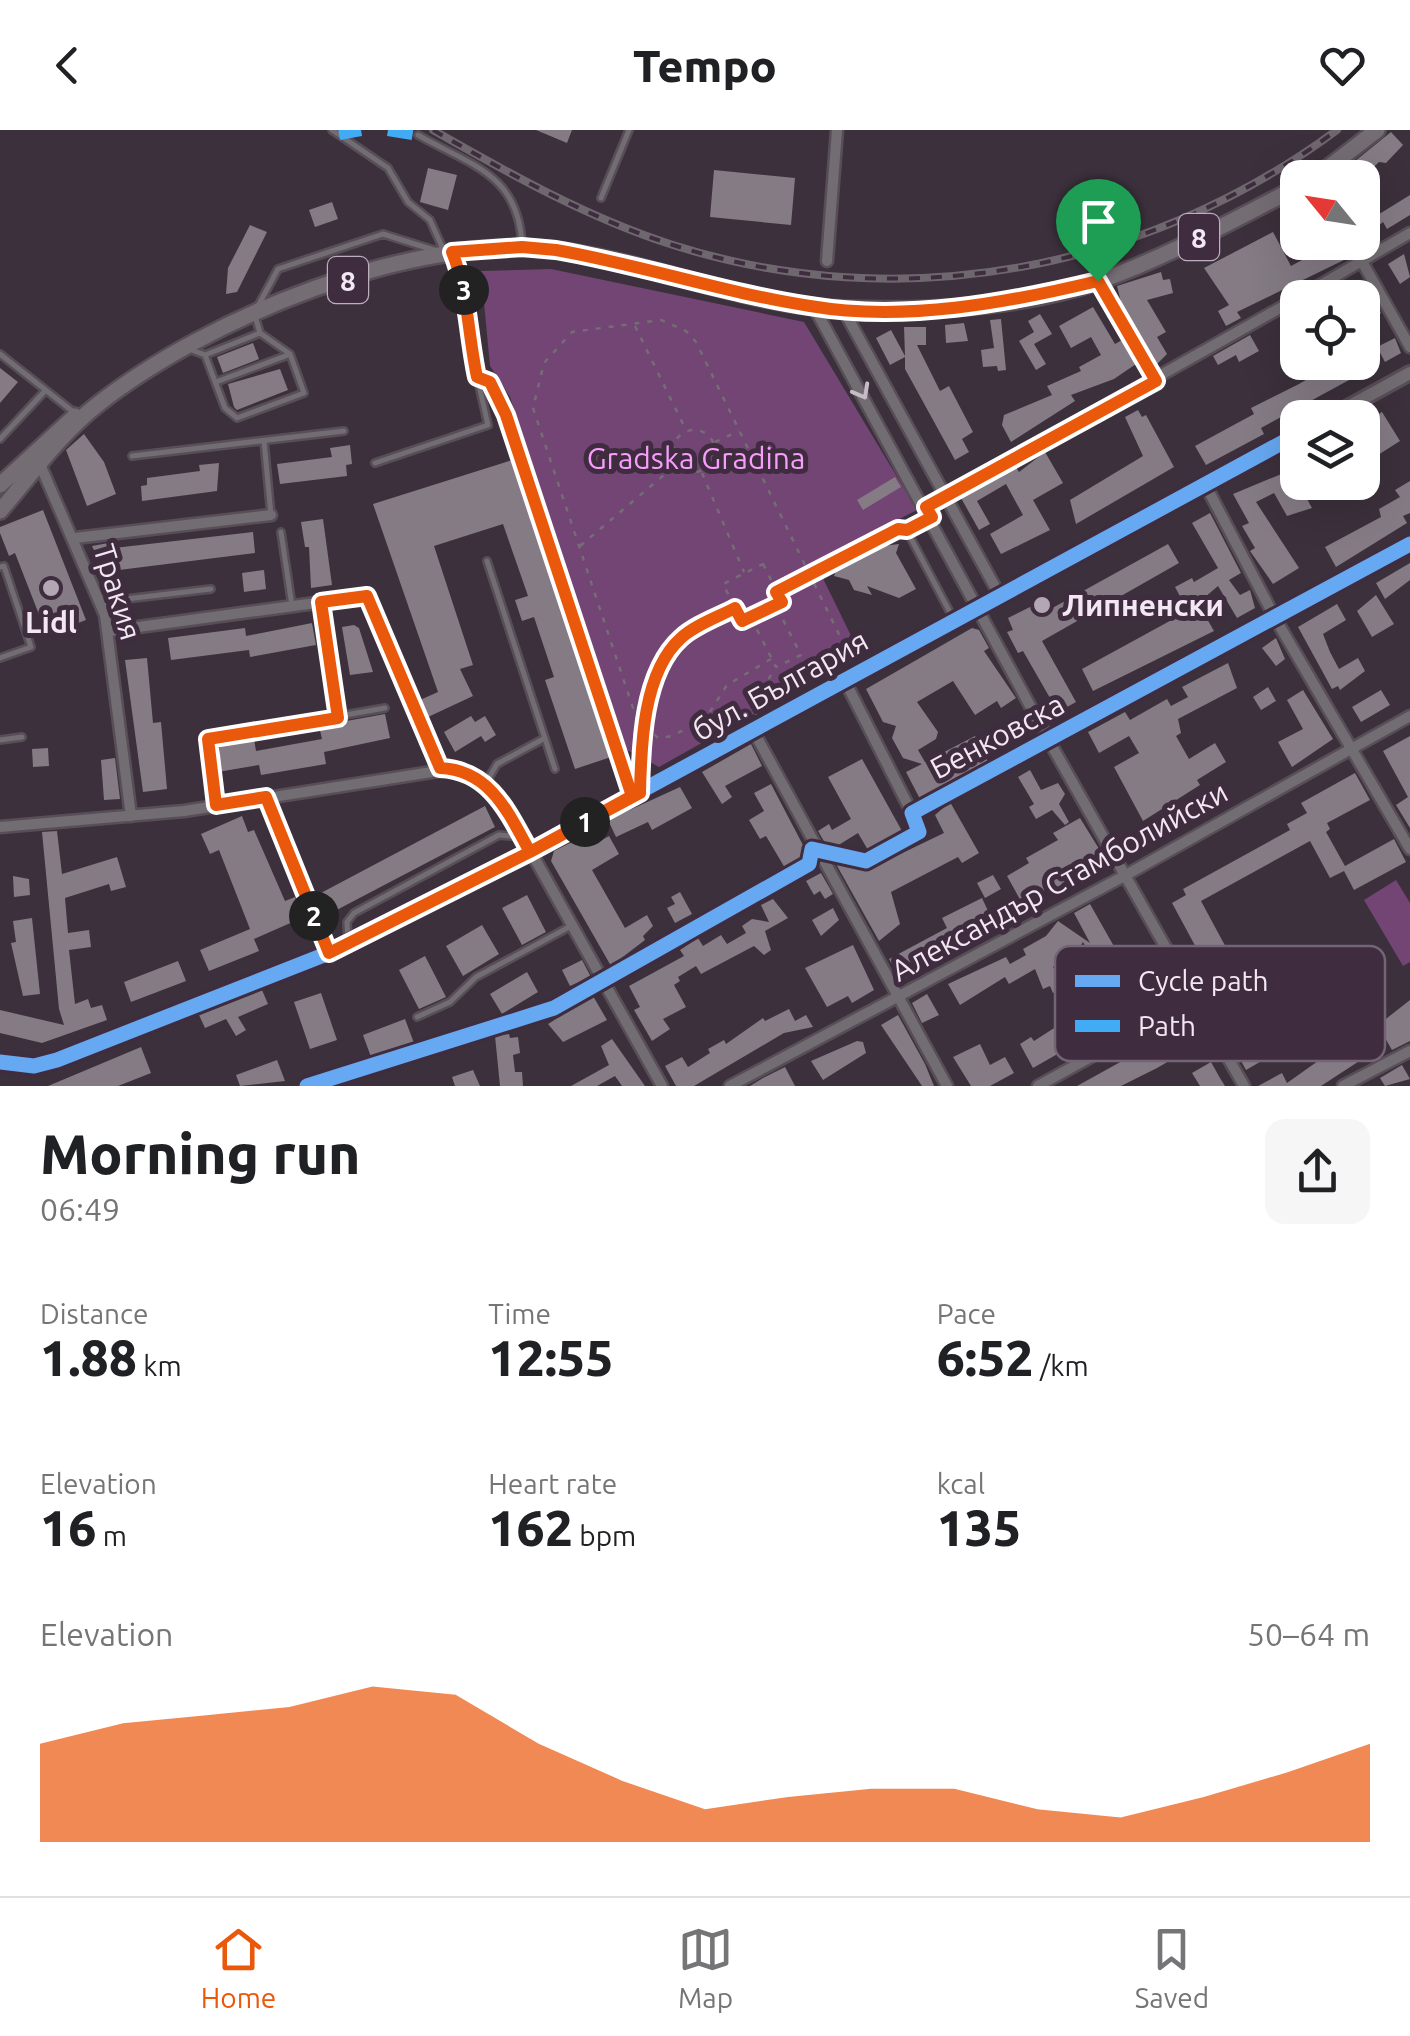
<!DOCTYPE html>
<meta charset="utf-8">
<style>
body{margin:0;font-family:Ubuntu,sans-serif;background:#f6f6f6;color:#202124;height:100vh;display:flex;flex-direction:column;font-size:38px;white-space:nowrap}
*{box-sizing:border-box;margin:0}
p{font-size:32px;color:#757577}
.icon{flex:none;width:55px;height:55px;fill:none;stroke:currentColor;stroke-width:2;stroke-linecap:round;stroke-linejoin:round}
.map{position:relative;height:956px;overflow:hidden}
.side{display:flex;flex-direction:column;background:#fff;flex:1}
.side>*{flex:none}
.needle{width:65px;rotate:300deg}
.controls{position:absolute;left:1280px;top:30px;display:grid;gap:20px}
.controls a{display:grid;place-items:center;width:100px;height:100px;border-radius:20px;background:#fff;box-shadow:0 10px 40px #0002;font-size:50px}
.pin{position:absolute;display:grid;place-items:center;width:85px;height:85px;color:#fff;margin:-102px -42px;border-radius:50% 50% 50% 0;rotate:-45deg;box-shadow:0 0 10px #0007}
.pin .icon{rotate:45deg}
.km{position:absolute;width:50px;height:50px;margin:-25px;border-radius:50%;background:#222;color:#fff;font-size:28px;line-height:50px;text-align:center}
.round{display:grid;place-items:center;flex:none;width:105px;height:105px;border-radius:20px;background:#f6f6f6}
.summary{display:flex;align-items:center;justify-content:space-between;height:170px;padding:0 40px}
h1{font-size:55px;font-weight:800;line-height:75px}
.stats{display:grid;grid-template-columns:repeat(3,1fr);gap:15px;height:170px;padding:10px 40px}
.stats div{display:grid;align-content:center}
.stats b{font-size:50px;font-weight:800}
.stats small{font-size:28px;font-weight:400}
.stats p{font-size:28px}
.chart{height:280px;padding:20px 40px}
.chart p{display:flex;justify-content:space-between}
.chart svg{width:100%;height:180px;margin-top:10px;fill:#ea580c;opacity:.7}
header{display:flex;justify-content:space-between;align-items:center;height:130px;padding:0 40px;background:#fff;font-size:45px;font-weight:800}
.tabs{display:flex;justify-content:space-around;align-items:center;height:140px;border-top:2px solid #e0e0e0;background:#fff;font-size:28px;color:#757577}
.tabs a{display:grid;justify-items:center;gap:5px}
.tabs .selected{color:#ea580c}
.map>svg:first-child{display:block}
.green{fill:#724574}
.building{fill:#847b84}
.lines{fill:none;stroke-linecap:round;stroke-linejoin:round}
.service-casing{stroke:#584e58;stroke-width:10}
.minor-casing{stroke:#584e58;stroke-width:15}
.tertiary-casing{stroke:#584e58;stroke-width:18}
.primary-casing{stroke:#584e58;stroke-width:20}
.path{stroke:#746e74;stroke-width:2.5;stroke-dasharray:5 8;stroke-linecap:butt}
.service{stroke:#726d72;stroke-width:5}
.minor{stroke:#726d72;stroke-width:10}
.tertiary{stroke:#726d72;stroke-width:12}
.primary{stroke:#746d74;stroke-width:15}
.rail-casing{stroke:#6e676e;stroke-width:8}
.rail{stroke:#3f2c3f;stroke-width:4;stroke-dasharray:11;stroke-linecap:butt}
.quiet{stroke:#42abf6;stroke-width:12;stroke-dasharray:25 12;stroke-linecap:butt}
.cycleway-casing{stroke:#3f2c3f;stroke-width:21}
.cycleway{stroke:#66a8f1;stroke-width:15}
.oneway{stroke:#c6bcc6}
.route-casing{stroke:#fff;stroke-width:20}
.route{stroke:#ea580c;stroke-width:12}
.poi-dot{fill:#b3a7b3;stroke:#3f2c3f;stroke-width:4}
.labels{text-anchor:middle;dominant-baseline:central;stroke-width:10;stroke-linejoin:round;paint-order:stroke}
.shield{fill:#3f2c3f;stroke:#bdafbd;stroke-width:2.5}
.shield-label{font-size:28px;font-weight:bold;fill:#f3e7f3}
.park-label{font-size:30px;fill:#f79dfb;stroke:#3f2c3f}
.street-label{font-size:30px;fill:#f3e7f3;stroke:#3f2c3f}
.poi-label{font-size:30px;font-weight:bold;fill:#f3e7f3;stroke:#3f2c3f;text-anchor:start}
.key{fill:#3f2c3f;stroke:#756475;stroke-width:2.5}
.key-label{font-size:28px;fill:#f3e7f3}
</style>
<header><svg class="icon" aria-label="back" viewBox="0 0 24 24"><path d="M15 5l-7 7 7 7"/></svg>Tempo<svg class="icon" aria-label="heart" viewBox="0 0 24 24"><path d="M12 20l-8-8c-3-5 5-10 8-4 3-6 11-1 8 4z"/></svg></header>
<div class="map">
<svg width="1410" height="956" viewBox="0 0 1410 956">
<rect width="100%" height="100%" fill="#3b303b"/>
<path class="green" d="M551 139 804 192 917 380 815 432 860 524 659 637 625 619 510 267 490 236 481 141Z
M1396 750 1410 773V832L1403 836 1364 770Z"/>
<path class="building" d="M536 0H572L567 13Z
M1391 2 1403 15 1386 33 1379 32 1362 48H1334Z
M428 38 457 45 448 80 420 72Z
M714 40 795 48 791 95 710 87Z
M1362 63 1376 86 1410 65V85L1387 99 1383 92 1362 109Z
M332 72 338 89 315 97 309 80Z
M250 95 267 102 237 162 226 164 228 138Z
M1273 102 1291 136 1315 123 1309 112H1334L1344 130 1237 182 1241 188 1226 196 1218 181 1229 175 1204 138Z
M1404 124 1410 147 1400 154 1388 134Z
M1161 142 1163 150 1170 149 1173 163 1147 170 1166 202 1157 207 1167 224 1156 235 1122 176 1117 156Z
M1362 150 1381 183 1362 194Z
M1093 177 1115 214 1122 210 1136 234 1114 249 1071 265 1075 271 1011 312 1002 295 1004 285 1052 265 1047 256 1081 241 1079 237 1101 225 1091 207 1071 218 1059 196Z
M1040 184 1052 204 1034 214 1046 234 1036 240 1019 211 1034 202 1028 191Z
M1001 189 1006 240 998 241 997 236 983 237 981 220 994 218 990 190Z
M964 193 968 211 946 213 945 195Z
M904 197H926V215H917L940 261 949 256 973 302 962 309 969 322 955 330 905 239V227L890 235 876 208 891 200 905 226Z
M1250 205 1259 221 1239 232 1236 225 1218 235 1213 226Z
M1395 208 1401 223 1385 232 1377 217Z
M253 213 259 229 223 243 217 227Z
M1325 232H1342L1351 249 1261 298 1264 304 1206 335 1195 316 1254 284 1251 278 1299 254 1328 237Z
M0 238 18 252 0 273Z
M280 239 288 260 237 280 234 277 228 254Z
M1138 280 1142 287 1146 285 1174 337 1076 394 1070 370 1143 326 1125 287Z
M1382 282 1400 311 1378 325 1362 294Z
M84 304 104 332 116 364 87 376 66 320Z
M350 315 352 334 346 335 347 346 280 354 277 334 332 327 330 318Z
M1045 322 1063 353 1033 370 1050 400 1001 424 990 404 1023 385 1006 354 977 371 990 394 979 400 961 368 1016 337 1019 342Z
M512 330 611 627 575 639 545 550 554 547 534 487 522 491 515 470 528 466 503 394 434 416 473 535 460 539 473 566 428 587 420 570 438 562 373 374Z
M219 333 217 361 142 371 141 356 147 355V348L200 341 199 335Z
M1291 340 1312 378 1287 386 1274 363 1256 372 1299 438 1273 454 1250 421 1255 418 1242 396 1249 393 1233 364Z
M895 347 901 357 863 380 857 370Z
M1410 351V383L1403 386 1407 393 1336 437 1325 417 1381 387 1379 379 1400 367 1395 360Z
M43 380 86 490 47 505 15 423 9 426 0 403V397Z
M1210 383 1241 443 1229 450 1240 465 1250 460 1255 478 1237 488 1218 456 1198 473 1214 501 1093 561 1082 539 1188 481 1175 457 1192 448 1194 452 1218 438 1192 393Z
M323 389 332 455 311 458 309 417H305L301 392Z
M253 402 255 423 111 441 103 439 92 416 114 412V418Z
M881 411 883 416 899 414 896 423 916 459 899 468 867 456 872 465 854 460 849 450 834 446 838 435Z
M1168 414 1179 433 1042 511 1076 572 1058 582 1023 521 1018 523 1007 502 1013 500 1008 488 1042 471 1047 481Z
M1410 433V450L1385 469 1376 453Z
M264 440 266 459 244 462 242 443Z
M1376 465 1394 494 1372 507 1357 481Z
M1337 474 1346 490 1323 504 1330 522 1339 539 1358 528 1365 541 1340 560 1338 556 1332 559 1298 497Z
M312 493 316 515 250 527 249 520 171 530 168 508 245 498 246 506Z
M354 495 359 498 373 542 350 545 342 497Z
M972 498 979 500 989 518 984 521 1016 568 1001 578 997 571 975 585 953 551 917 572 938 602 936 609 918 620 925 632 975 606 988 632 920 669 906 642 922 634 903 628 892 608 896 596 883 592 866 559Z
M1276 508 1285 529 1276 536 1262 518Z
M147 528 153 593 161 592 167 659 143 662 125 530Z
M1228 533 1237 558 1178 589 1181 603 1176 606 1189 629 1215 613 1226 632 1197 650 1200 655 1143 691 1114 637 1139 623 1129 606 1099 623 1088 602 1125 582 1130 590 1167 569 1171 576 1188 567 1182 557Z
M1268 557 1276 571 1261 580 1253 567Z
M1303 560 1333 609 1292 637 1278 612 1303 599 1287 570Z
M1381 560 1390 575 1361 592 1352 577Z
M385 584 390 608 324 622 326 634 261 645 259 635 218 642 220 615 254 609 256 621 322 609 319 596Z
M471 586 475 592 485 586 496 605 485 612 481 606 455 622 444 602Z
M1410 606V698L1396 675 1408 667 1383 621Z
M751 614 762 636 725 656 732 667 722 674 702 642Z
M48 618 49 636 33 637 32 619Z
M115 628 120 669 104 670 101 630Z
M862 629 902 701 868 720 858 703 837 716 825 713 818 701 829 694 832 700 851 689 828 647Z
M1030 640 1041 660 1058 653 1065 664 1059 674 1069 692 1065 695 1052 680 1036 689 1029 677 1034 674 1018 647Z
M1355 643 1370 670 1327 693 1330 699 1326 702 1345 736 1394 709 1406 732 1354 760 1344 741 1330 748 1310 711 1201 771 1236 836 1225 843 1216 828 1205 834 1172 773 1186 765 1183 759 1290 700 1287 694 1307 683 1301 673Z
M771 654 804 717 801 728 785 738 766 706 760 709 749 690 764 681 754 663Z
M680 657 692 678 652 700 648 692 616 707 608 690Z
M950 672 979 723 962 733 958 727 891 762 900 794 879 811 836 734 869 739 944 703 935 685Z
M485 676 495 697 329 784 319 764Z
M242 686 248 702 254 700 285 771 295 767 304 787 254 809 259 821 209 841 200 820 250 799 219 720 210 724 201 704Z
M1080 688 1109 735 1056 763 1052 756 1022 773 1007 746 1029 733 1026 728 1058 710 1053 703Z
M57 701 62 744 117 727 126 757 111 761 109 754 65 768 68 803 89 800 91 817 69 820 75 874 88 869 91 878 102 875 107 890 42 913 0 903V880L64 895 59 879 42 702Z
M588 704 593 715 609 706 619 724 592 740 625 798 647 785 653 796 643 806 645 810 611 836 551 731 554 721Z
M821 743 833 764 825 769 820 761 814 765 806 751Z
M993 745 1001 759 985 768 977 753Z
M13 746 29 749 30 765 14 767Z
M680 762 692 784 675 793 667 778 675 774 671 767Z
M527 765 546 802 522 815 502 778Z
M982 768 989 783 983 786 987 794 944 814 948 821 901 851 889 829 947 798 942 788Z
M773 769 788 788 765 801 771 820 764 825 754 816 701 844 696 836 678 847 680 851 674 855 686 877 663 889 670 899 652 911 634 880 640 877 629 856 684 826 680 820 698 808 703 816 721 805 727 814 746 803 742 796 752 789 769 792 761 775Z
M1090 774 1150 880 1128 892 1083 812 1073 827 1053 837 1064 858 1053 863 1050 856 1043 859 1035 839 1009 854 1005 847 960 875 948 854 1006 827 1010 834 1026 825 1023 819 1046 806 1058 791 1090 813 1074 783Z
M833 778 839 790 821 806 812 790Z
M32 788 40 864 23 866 11 813 16 812 13 791Z
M482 795 499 824 463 846 446 816Z
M853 815 874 860 852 873 848 866 827 877 805 838Z
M425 826 446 867 419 879 399 840Z
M582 830 591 847 570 856 562 840Z
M178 831 186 851 131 872 124 852Z
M527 842 538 862 502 884 490 864Z
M262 860 268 874 238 887 246 900 236 906 226 889 205 898 199 885Z
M321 863 337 910 310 919 294 872Z
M927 864 939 885 922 893 912 873Z
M593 866 607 890 563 912 548 894Z
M1410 870V911L1392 920 1381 901 1385 898 1382 892Z
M1336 876 1352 905 1359 901 1369 917 1364 920 1367 926 1321 956H1258L1282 943 1287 953 1318 931 1320 919 1339 908 1325 882Z
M789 879 795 891 806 885 813 897 784 903 694 956H676L665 936 682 927 688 937 710 923 708 919 724 910 726 914 763 888 765 891Z
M1096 880 1104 902 1088 911 1082 899 1063 909 1068 918 1033 938 1020 914 1031 907 1034 911 1079 882 1081 887Z
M898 885 925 934 934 956H922L881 895Z
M405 889 414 913 371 927 363 905Z
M1189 894 1200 913 1157 938 1121 956H1077Z
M509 904 510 908 518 907 520 923 513 925 515 942H522L523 956H500L495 906Z
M612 909 645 956H622L615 946 597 956H571L609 935 601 916Z
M1254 909 1265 929 1246 940 1235 920Z
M857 911 863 912 866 923 823 950 811 931Z
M980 914 990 935 1005 927 1014 943 990 956H971L953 927Z
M141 917 151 943 118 956H48Z
M277 930 285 951 240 956 236 945Z
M1211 932 1220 948 1225 956H1200L1192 943Z
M1402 935 1410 949 1385 956 1380 948Z
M785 937 795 956H750L763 948Z
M473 940 480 956H455L452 947Z"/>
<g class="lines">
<g class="service-casing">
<path id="service" d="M332 0 388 38 408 72 430 90 443 119
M418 5C472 36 518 44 522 114
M601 68 629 0
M258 176 278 139 383 104 437 121
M192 220 205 225 260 203
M0 224 76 284
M205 225 225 278 237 288 304 263 290 224 260 203 255 186
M477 247 489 252 506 285 631 664
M216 252 288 225
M0 309 44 262
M264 311 271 385
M132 326 344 301
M375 333 488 295 465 193 462 148 453 125
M929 389 907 401 953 488
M281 402 292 476
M487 431 555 639
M0 437 4 436 31 517 0 528
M100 472 211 459
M321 472 338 587
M0 610 22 607
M487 651 497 634 545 608
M216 675 208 609 385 578
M348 810 347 792 354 783 499 705 522 707
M417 887 450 872 476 847 571 796"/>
</g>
<g class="minor-casing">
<path id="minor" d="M1351 112 1410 217
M827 131 837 0
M1098 151 1155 251
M1298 168 1410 103
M814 177 1048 609 1244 956
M843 179 1000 466
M39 332 105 485 131 686
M1205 354 1275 488 1410 719
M926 377 1298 168
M75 408 271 385
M109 501 367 466 439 638
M845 551 912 683
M754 602 947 956
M0 697 184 681 457 638 485 653 507 679 662 956
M307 956 554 878 809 734 812 719 866 731 919 702 912 683 1410 414
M730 956 1126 745 1410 586
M1038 956 1194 870
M1343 956 1410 921"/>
</g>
<g class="tertiary-casing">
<path id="tertiary" d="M1328 288 1410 243
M0 932 34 936 57 930 329 823 516 729 1298 304"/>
</g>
<g class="primary-casing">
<path id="primary" d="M1315 48 1377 0
M0 355 75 286
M0 381C30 346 61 303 97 275 207 188 414 103 554 120 652 132 746 176 844 179 927 182 1020 178 1099 151 1168 127 1233 90 1298 57"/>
</g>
<path class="path" d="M635 196 686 300
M673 321a21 21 0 1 1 42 0a21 21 0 1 1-42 0Z
M715 312 739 301
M702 343 744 442
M580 416 677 334
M763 434 782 472 742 491 723 454Z
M778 461 900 399
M751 488 776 537 801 525 776 476
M771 529 727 555 706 588 672 606 658 608 636 587 533 278 544 233 572 202 661 190 686 201 696 212 853 533
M756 585 757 569 775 538
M640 645C642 603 648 530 686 504 701 493 719 486 735 478
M271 681 325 812"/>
<use href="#service" class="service"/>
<use href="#minor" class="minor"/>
<use href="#tertiary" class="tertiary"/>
<use href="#primary" class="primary"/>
<g class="rail-casing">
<path id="rail" d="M433 0C510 44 588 88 673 115 900 187 1147 141 1337 0"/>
</g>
<use href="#rail" class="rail"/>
<path class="quiet" d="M388 0 418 5
M339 4 361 0"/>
<g class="cycleway-casing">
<path id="cycleway" d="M0 932 34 936 57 930 329 823 516 729 1298 304
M307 956 554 878 809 734 812 719 866 731 919 702 912 683 1410 414"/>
</g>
<use href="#cycleway" class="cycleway"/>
</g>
<defs><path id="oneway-chevron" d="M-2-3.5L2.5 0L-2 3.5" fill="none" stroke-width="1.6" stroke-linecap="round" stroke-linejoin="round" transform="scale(2.5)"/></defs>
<use class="oneway" href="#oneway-chevron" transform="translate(862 262) rotate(61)"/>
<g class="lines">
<g class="route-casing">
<path id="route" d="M1098 151 1156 251 926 377 932 387 907 400 898 399 776 462 782 472 742 491 735 478C718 487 695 495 681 508 643 542 641 615 640 663L530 722C508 682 490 640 440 638L367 466 321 472 338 588 208 609 216 675 266 667 329 823 516 729 530 722 632 666 506 285 490 252 477 247C468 205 468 161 452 122L522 117 556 120C642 135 725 163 810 176 904 192 1007 173 1098 151"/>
</g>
<use href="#route" class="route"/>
</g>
<g class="poi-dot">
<circle cx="51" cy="458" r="10"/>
<circle cx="1042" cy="475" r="10"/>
</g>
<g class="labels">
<g class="shield">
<rect x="1179" y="84" width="40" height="46" rx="8"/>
<rect x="328" y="127" width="40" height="46" rx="8"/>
</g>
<g class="shield-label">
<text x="1199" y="107">8</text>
<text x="348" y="150">8</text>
</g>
<g class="park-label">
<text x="696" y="328">Gradska Gradina</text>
</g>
<g class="street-label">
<text transform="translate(118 462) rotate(73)">Тракия</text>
<text transform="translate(780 555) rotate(-29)">бул. България</text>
<text transform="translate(997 606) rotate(-28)">Бенковска</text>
<text transform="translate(1059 751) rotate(-29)">Александър Стамболийски</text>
</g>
<g class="poi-label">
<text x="1062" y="475">Липненски</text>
<text x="51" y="492" text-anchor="middle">Lidl</text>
</g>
</g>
<rect x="1055" y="816" width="330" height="115" rx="15" class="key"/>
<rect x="1075" y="845" width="45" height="12" fill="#66a8f1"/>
<rect x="1075" y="890" width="45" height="12" fill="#42abf6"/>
<g class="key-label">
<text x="1138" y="861">Cycle path</text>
<text x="1138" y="906">Path</text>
</g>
</svg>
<div class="controls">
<a><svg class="needle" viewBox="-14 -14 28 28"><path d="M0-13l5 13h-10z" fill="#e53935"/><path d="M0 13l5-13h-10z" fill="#757577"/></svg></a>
<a><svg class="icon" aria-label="locate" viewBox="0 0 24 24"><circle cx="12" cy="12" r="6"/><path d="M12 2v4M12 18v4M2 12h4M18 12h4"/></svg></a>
<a><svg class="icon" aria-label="layers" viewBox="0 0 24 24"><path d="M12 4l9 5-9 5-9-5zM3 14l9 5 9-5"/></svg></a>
</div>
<div class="pin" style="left:1098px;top:151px;background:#1e9e55"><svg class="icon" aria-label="arrive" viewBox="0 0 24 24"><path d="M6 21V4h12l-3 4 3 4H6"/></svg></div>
<b class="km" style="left:585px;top:692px">1</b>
<b class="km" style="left:314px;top:786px">2</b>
<b class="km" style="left:464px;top:160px">3</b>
</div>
<section class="side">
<div class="summary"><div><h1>Morning run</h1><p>06:49</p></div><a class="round"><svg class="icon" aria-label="share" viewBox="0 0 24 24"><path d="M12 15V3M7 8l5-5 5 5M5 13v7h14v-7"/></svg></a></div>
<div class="stats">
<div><p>Distance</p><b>1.88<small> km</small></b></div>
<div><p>Time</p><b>12:55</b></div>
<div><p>Pace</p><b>6:52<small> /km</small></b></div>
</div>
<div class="stats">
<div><p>Elevation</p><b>16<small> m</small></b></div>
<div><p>Heart rate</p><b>162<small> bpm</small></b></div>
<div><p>kcal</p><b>135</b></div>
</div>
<div class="chart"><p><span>Elevation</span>50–64 m</p>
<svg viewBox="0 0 160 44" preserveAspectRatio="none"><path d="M0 44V20L10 15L20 13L30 11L40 6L50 8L60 20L70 29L80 36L90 33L100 31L110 31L120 36L130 38L140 33L150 27L160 20V44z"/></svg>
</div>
</section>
<nav class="tabs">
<a class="selected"><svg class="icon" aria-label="home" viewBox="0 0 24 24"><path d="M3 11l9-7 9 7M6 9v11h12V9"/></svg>Home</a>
<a><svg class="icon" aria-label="map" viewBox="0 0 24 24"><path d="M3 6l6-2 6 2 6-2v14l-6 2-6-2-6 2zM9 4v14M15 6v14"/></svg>Map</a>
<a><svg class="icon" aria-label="saved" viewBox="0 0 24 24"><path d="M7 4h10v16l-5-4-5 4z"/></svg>Saved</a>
</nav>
